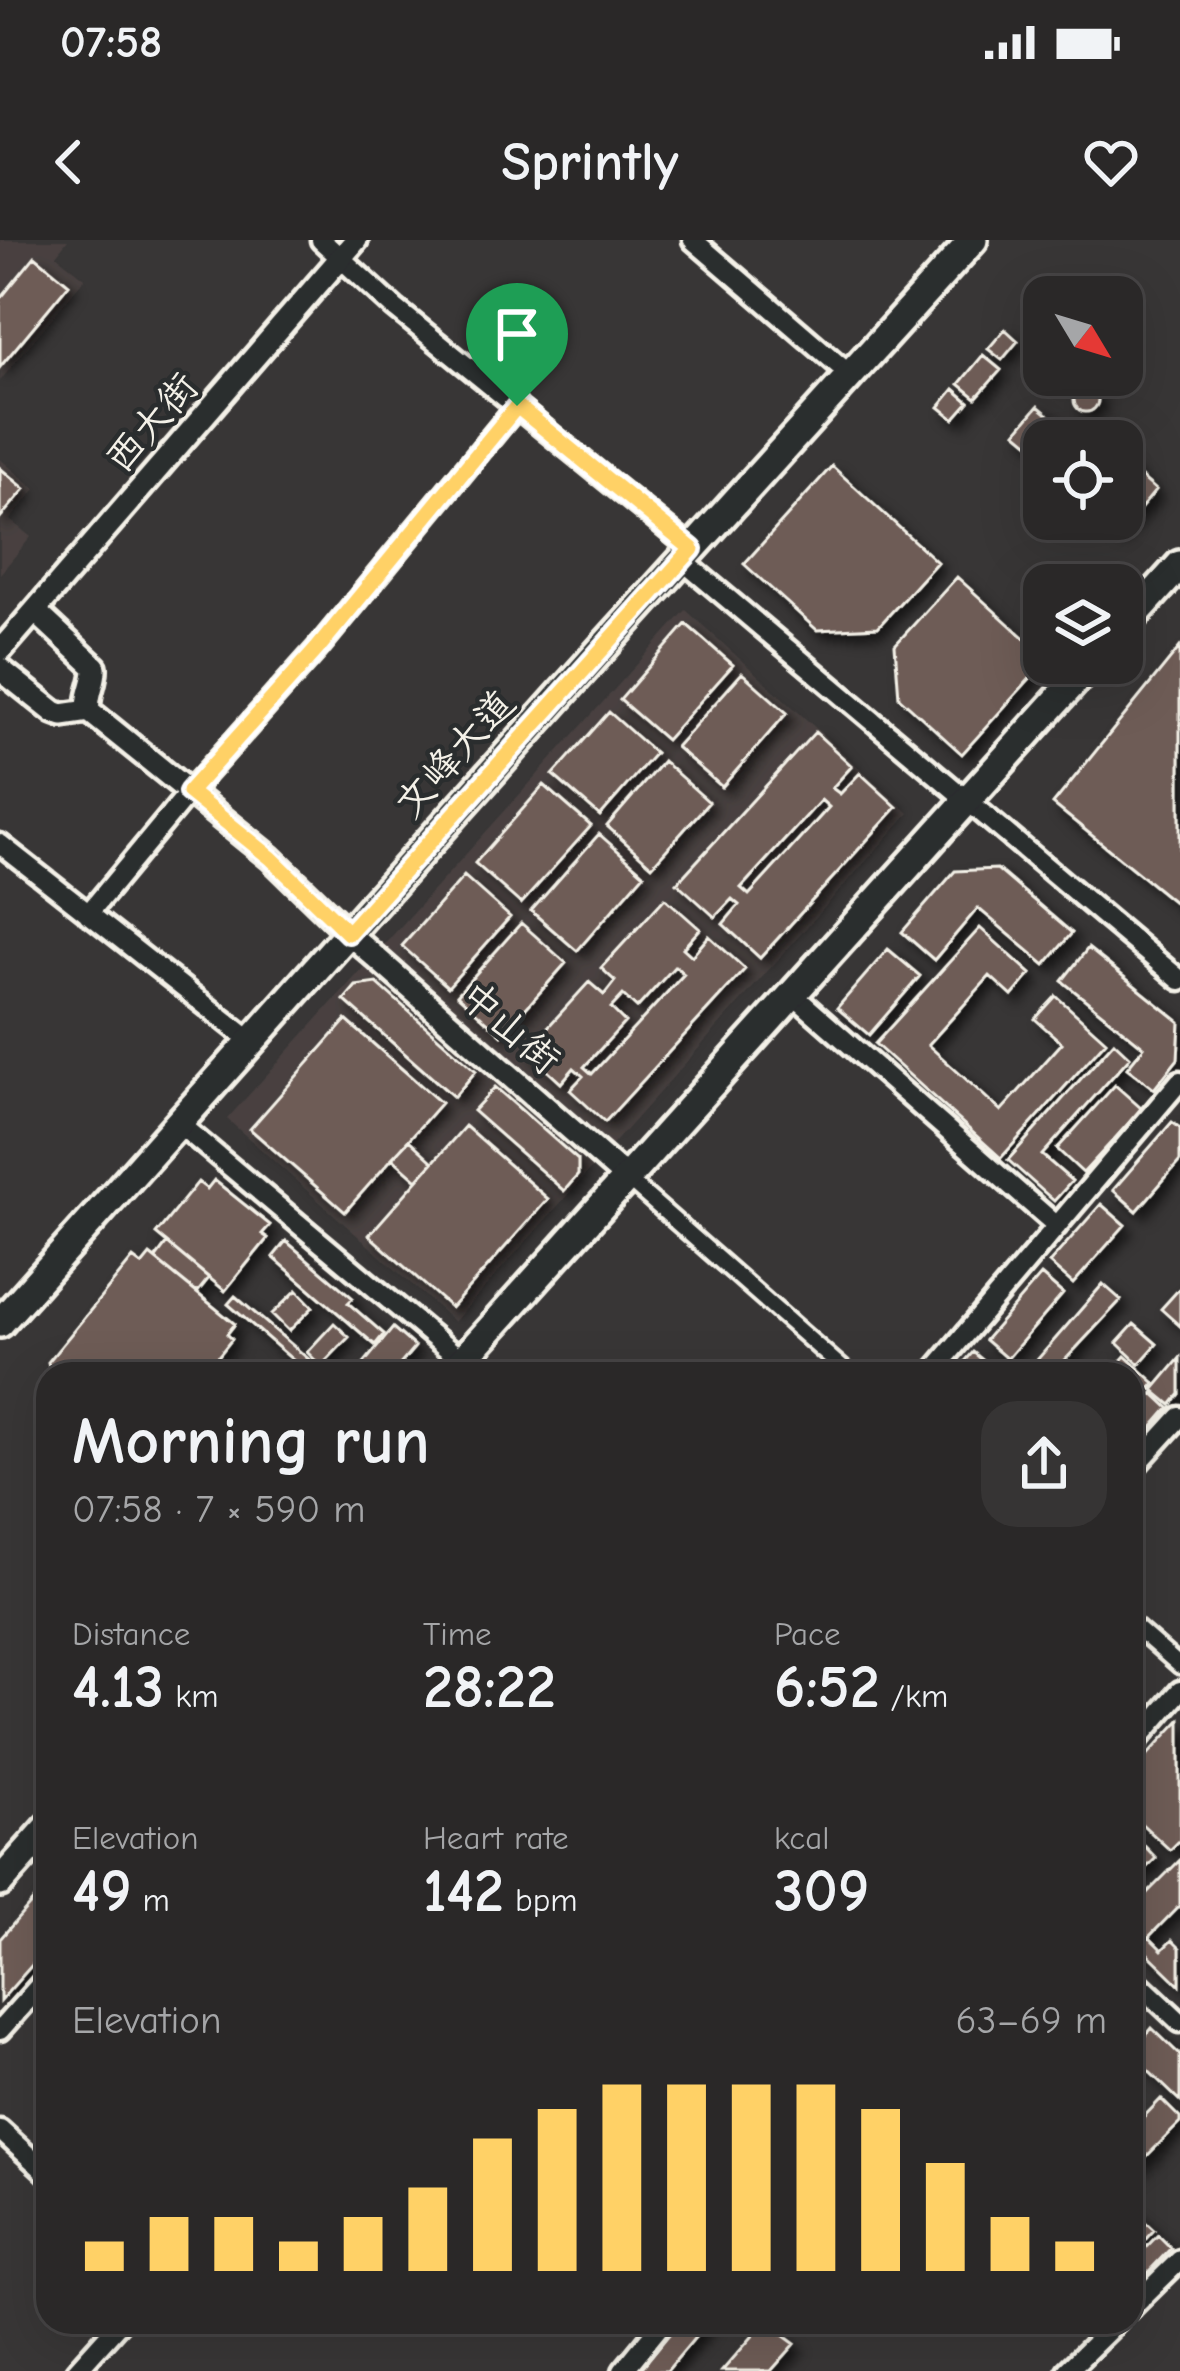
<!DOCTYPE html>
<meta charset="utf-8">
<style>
body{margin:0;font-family:"Comic Neue","LXGW WenKai TC",sans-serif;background:#363434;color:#f1f3f6;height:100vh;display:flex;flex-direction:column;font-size:45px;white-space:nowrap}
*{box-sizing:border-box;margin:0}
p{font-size:39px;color:#a5a6a8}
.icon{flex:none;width:66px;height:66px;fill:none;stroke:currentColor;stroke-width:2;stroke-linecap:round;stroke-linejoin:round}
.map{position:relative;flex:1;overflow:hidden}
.sheet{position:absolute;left:36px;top:1122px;width:1107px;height:972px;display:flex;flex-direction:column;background:#2a2828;border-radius:36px;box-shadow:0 12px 48px #0002,0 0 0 3px #464445}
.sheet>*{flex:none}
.needle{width:78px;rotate:128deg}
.buttons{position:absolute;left:1023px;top:36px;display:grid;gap:24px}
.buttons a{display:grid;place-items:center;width:120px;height:120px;border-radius:24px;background:#2a2828;box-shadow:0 12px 48px #0002,0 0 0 3px #464445;font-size:60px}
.pin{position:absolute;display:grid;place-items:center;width:102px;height:102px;color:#fff;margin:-123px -51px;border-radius:50% 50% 50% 0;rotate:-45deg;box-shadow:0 0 12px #0007}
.pin .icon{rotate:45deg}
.round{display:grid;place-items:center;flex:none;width:126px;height:126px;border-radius:36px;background:#363434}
.overview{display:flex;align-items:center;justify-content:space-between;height:204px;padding:0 36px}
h1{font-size:66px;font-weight:800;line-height:90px}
.figures{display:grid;grid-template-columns:repeat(3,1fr);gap:18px;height:204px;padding:12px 36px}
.figures div{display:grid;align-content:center}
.figures b{font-size:60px;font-weight:800}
.figures small{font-size:33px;font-weight:400}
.figures p{font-size:33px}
.chart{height:336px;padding:24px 36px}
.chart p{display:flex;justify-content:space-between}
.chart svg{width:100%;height:216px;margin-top:12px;stroke:#ffd166;stroke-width:6}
.status{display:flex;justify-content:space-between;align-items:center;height:84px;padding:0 60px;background:#2a2828;direction:ltr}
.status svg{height:33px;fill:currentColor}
header{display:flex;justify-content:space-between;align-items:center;height:156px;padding:0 36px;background:#2a2828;font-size:54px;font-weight:800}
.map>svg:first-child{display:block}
.built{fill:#484140}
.building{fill:#6e5c57;stroke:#f4f1e8;stroke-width:3;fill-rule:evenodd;filter:url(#shadow)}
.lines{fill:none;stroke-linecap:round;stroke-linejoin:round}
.pedestrian-casing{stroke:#f4f1e8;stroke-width:22}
.minor-casing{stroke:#f4f1e8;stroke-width:27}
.tertiary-casing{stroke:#f4f1e8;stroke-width:30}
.primary-casing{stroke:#f4f1e8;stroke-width:36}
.pedestrian{stroke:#2a2d2e;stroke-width:14}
.minor{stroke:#2a2d2e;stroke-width:18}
.tertiary{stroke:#2a2d2e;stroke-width:21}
.primary{stroke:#2a2d2e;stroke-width:27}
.route-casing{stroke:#fff;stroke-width:24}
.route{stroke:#ffd166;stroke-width:15}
.labels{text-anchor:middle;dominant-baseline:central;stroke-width:9;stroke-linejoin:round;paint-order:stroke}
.street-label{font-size:39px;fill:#f4f1e8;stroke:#2a2d2e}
</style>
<div class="status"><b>07:58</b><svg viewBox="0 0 49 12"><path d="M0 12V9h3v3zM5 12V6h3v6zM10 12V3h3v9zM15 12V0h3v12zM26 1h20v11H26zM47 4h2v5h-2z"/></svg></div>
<header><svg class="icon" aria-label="back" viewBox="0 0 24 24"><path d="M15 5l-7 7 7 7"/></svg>Sprintly<svg class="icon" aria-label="heart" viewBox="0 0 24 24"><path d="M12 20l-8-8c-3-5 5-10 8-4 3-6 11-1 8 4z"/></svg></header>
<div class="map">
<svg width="1180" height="2131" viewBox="0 0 1180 2131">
<defs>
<filter id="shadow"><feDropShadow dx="7" dy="7" stdDeviation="6" flood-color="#0009"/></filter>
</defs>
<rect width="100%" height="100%" fill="#383636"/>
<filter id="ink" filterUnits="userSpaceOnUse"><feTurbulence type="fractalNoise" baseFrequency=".00833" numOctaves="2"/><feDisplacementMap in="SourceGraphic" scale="24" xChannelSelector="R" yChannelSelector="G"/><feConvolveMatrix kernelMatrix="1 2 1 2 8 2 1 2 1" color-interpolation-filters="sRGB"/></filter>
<g filter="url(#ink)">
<path class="built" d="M0 0H68L56 15 85 38 0 141Z
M0 219 36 249 10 280 31 297 0 334Z
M686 370 909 573 454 1082 227 879Z"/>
<path class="building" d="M35 16 69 44 0 127V59Z
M1005 89 1018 101 1002 120 988 109Z
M983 115 1001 130 976 158 959 144Z
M1074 160a12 12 0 1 1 24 0a12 12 0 1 1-24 0Z
M954 149 969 162 954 179 939 167Z
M1038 166 1056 181 1034 207 1016 192Z
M1124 222 1156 250 1117 297 1096 279H1122Z
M832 226 937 322 878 387 817 390 744 324Z
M0 228 25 249 0 278Z
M957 337 1044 416V423L962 514 899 457 895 405Z
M686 384 733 425 666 500 620 460Z
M1180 407V667L1053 564Z
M742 433 787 473 722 547 676 507Z
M609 472 655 513 600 576 553 535Z
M815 492 852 526 832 548 840 554 860 533 897 567 760 718 723 684 739 665 732 659 715 677 677 643ZM821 560 829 567 749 655 741 648Z
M663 521 709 562 652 626 607 586Z
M544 545 591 586 521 664 475 623Z
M599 594 644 634 577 711 531 671Z
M997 629 1072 693 1045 725 978 668 934 720 902 692 955 631Z
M464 636 510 677 448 747 402 706Z
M665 658 700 689 683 708 692 716 709 696 745 729 605 882 570 850 583 836 574 828 561 843 526 811 589 742 604 755 615 741 601 728ZM675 726 684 734 592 834 584 827 625 782 611 768 623 755 637 768Z
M521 683 566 723 502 795 457 755Z
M980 688 1031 734 1012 756 990 736 928 805 1001 871 1062 803 1035 779 1056 756 1106 801 1001 918 875 804Z
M1088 708 1180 782 1178 819 1154 849 1127 828 1144 807 1062 741Z
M888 709 920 736 869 795 837 768Z
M377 743 476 831 454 857 344 760 356 746Z
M346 780 441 863 345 972 250 889Z
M1114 802 1130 817 1042 915 1072 941 1054 961 1008 920Z
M1115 845 1142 869 1083 933 1057 909Z
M495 847 578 920V935L564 951 473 871Z
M1172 882 1180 888V921L1137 971 1113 950Z
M465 886 548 959 451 1068 369 995Z
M409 900 433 922 417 940 392 918Z
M214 940 270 985 262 994 268 998 225 1051 156 994 198 942 207 949Z
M1101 964 1125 985 1073 1044 1049 1023Z
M286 1001 353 1058 348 1063 384 1094 375 1105 273 1017Z
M167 1003 209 1038 197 1053 155 1019Z
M150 1015 235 1084 227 1094 232 1099 204 1134H51L48 1122 133 1018 142 1025Z
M1041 1035 1063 1054 1007 1119 985 1100Z
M1103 1044 1121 1060 1052 1134H1037L1030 1128Z
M1180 1048V1086L1161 1069Z
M297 1050 313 1067 289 1091 272 1074Z
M235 1056 326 1134H309L228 1064Z
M334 1083 349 1097 321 1126 307 1112Z
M1134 1084 1157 1104 1139 1124 1117 1103Z
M393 1088 415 1107 392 1134H355Z
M973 1112 999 1134H954Z
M1125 1116 1155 1143 1145 1155 1131 1143V1134H1109Z
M1180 1118V1154L1171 1165 1153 1150Z
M1153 1153 1169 1168 1131 1212V1178Z
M1180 1480V1600L1170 1610 1131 1574V1533Z
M1131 1592 1156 1618 1131 1643Z
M1180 1620V1665L1140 1706 1131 1697V1669Z
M48 1644V1707L0 1761V1699Z
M1149 1697 1162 1710 1172 1700 1180 1708V1745L1140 1706Z
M1152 1788 1180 1815V1861L1131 1814Z
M1161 1859 1180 1878V1883L1131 1932V1890Z
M1131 1969 1154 1990 1131 2015Z
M1158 1995 1171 2008 1131 2050V2023Z
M679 2082H708L667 2131H639Z
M765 2082 795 2104 771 2131H722Z"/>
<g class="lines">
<g class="pedestrian-casing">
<path id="pedestrian" d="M625 937 849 1134
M1131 1383 1180 1426"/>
</g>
<g class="minor-casing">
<path id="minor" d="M321 0 395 68 692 309
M693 0 849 134
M682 320 1180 740
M0 604 251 801
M88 674 189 552 317 409 517 166
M791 753 1057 986
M178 883 478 1134
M931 1134 1180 841
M1131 1231 1180 1177
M1131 1507 1180 1451
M1131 1736 1180 1782
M0 1790 48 1736
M0 1890 48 1934
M1131 2068 1180 2020
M76 2131 120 2082
M623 2131 663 2082
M1067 2131 1117 2082"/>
</g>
<g class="tertiary-casing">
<path id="tertiary" d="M35 371 95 427C96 443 86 454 89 471
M0 411 356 0
M0 429 54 472 62 475 89 471
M89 471 271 618 348 693 625 937"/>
</g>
<g class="primary-casing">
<path id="primary" d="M1122 389 1180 325
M0 1083 607 403 973 0
M450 1134 1091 423
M0 1642 48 1588"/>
</g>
<use href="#pedestrian" class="pedestrian"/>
<use href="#minor" class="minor"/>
<use href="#tertiary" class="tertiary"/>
<use href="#primary" class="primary"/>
</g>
</g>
<g class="lines" filter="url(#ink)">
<g class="route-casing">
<path id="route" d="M517 166 692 309 348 693 271 618 189 552 317 409Z"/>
</g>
<use href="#route" class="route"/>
</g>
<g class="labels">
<g class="street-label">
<text transform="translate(152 183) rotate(-49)">西大街</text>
<text transform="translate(455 514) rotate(-48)">文峰大道</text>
<text transform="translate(510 788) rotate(41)">中山街</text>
</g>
</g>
</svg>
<div class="buttons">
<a><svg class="needle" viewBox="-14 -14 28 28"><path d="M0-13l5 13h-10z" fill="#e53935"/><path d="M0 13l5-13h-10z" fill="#a5a6a8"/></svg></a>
<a><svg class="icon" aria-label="locate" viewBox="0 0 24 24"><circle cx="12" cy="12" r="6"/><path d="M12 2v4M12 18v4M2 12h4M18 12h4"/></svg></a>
<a><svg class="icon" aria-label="layers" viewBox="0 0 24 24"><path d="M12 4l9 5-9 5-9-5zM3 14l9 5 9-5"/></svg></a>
</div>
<div class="pin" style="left:517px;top:166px;background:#1e9e55"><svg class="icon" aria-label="arrive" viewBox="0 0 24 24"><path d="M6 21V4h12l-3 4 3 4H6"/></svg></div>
<section class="sheet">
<div class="overview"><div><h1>Morning run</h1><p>07:58 · 7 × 590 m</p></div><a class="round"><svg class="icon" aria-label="share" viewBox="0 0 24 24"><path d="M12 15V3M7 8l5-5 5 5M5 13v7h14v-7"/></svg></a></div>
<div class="figures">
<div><p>Distance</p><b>4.13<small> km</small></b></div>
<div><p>Time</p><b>28:22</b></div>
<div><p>Pace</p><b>6:52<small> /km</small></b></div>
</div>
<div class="figures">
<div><p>Elevation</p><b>49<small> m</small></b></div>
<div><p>Heart rate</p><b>142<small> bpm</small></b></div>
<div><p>kcal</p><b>309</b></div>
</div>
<div class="chart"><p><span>Elevation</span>63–69 m</p>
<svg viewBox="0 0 160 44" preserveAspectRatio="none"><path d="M5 44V38M15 44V33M25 44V33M35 44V38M45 44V33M55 44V27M65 44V17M75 44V11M85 44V6M95 44V6M105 44V6M115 44V6M125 44V11M135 44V22M145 44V33M155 44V38"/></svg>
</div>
</section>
</div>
